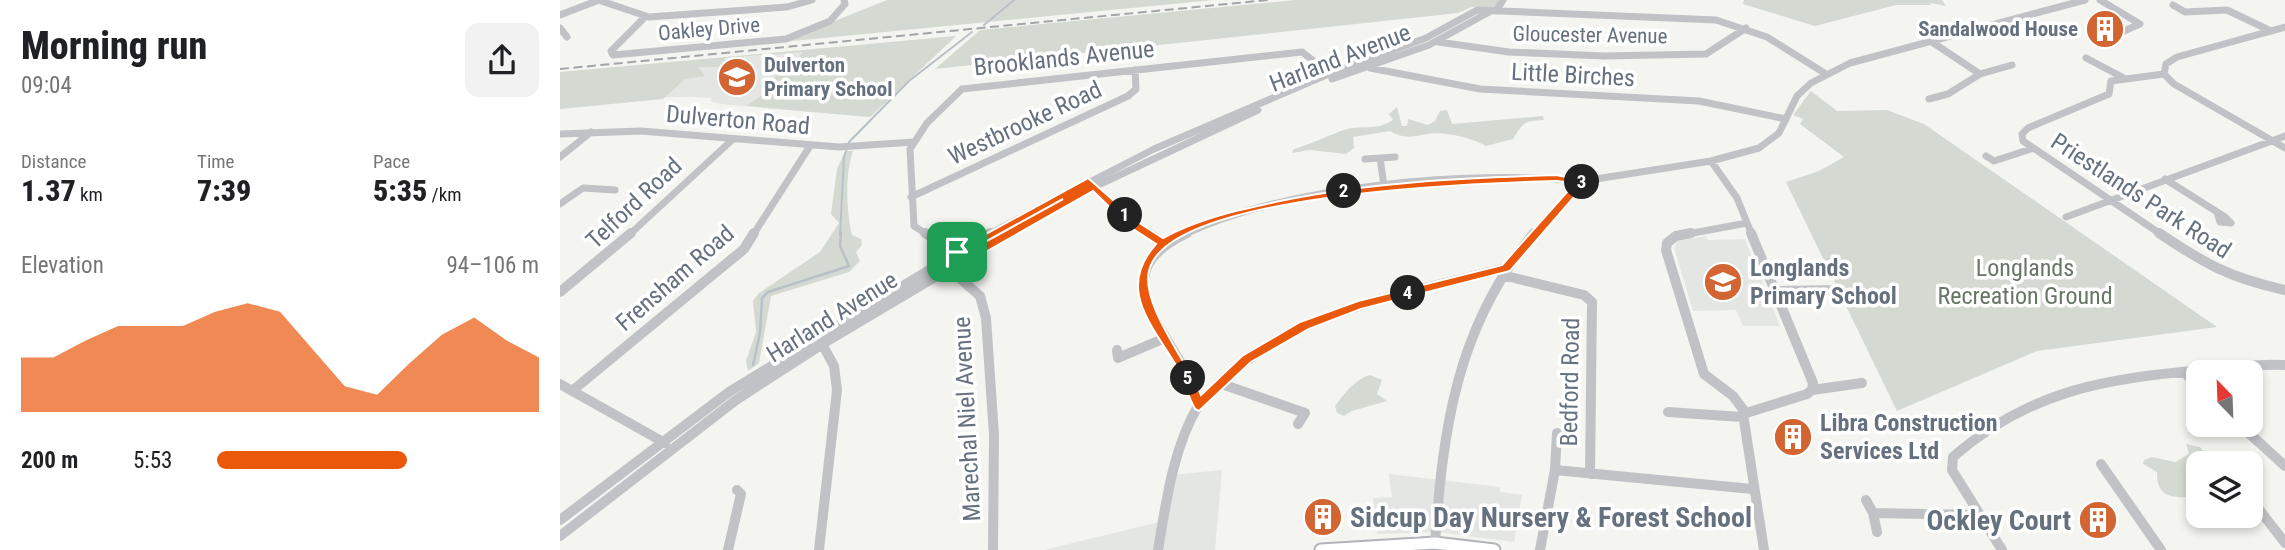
<!DOCTYPE html>
<meta charset="utf-8">
<style>
body{margin:0;font-family:"Roboto Condensed",sans-serif;background:#f2f2f2;color:#202124;height:100vh;display:flex;flex-direction:column;font-size:26px;white-space:nowrap}
*{box-sizing:border-box;margin:0}
p{font-size:23px;color:#757577}
.icon{flex:none;width:38px;height:38px;fill:none;stroke:currentColor;stroke-width:2;stroke-linecap:round;stroke-linejoin:round}
.map{position:relative;flex:1;overflow:hidden}
.drawer{display:flex;flex-direction:column;background:#fff;width:560px}
.drawer>*{flex:none}
.needle{width:46px;rotate:337deg}
.fabs{position:absolute;left:1626px;top:360px;display:grid;gap:14px}
.fabs a{display:grid;place-items:center;width:77px;height:77px;border-radius:14px;background:#fff;box-shadow:0 4px 10px #0003;font-size:35px}
.pin{position:absolute;display:grid;place-items:center;width:60px;height:60px;color:#fff;margin:-30px;border-radius:14px;box-shadow:0 4px 10px #0006}
.km{position:absolute;width:35px;height:35px;margin:-18px;border-radius:50%;background:#222;color:#fff;font-size:19px;line-height:35px;text-align:center}
.round{display:grid;place-items:center;flex:none;width:74px;height:74px;border-radius:14px;background:#f2f2f2}
.summary{display:flex;align-items:center;justify-content:space-between;height:119px;padding:0 21px}
h1{font-size:38px;font-weight:800;line-height:52px}
.figures{display:grid;grid-template-columns:repeat(3,1fr);gap:10px;height:119px;padding:7px 21px}
.figures div{display:grid;align-content:center}
.figures b{font-size:30px;font-weight:800}
.figures small{font-size:19px;font-weight:400}
.figures p{font-size:19px}
.chart{height:196px;padding:14px 21px}
.chart p{display:flex;justify-content:space-between}
.chart svg{width:100%;height:126px;margin-top:7px;fill:#ea580c;opacity:.7}
ul{padding:0 21px;list-style:none;font-size:23px}
li{display:grid;grid-template-columns:112px 84px 1fr;align-items:center;height:52px}
li i{height:18px;border-radius:9px;background:#ea580c}
main{display:flex;flex:1;min-height:0}
.map>svg:first-child{display:block}
.built{fill:#e4e6e4}
.green{fill:#d4dad2}
.lines{fill:none;stroke-linecap:round;stroke-linejoin:round}
.stream-far1{stroke:#b8c1c7;stroke-width:2}
.stream{stroke:#b8c1c7;stroke-width:2.5}
.major-casing{stroke:#b1b4b8;stroke-width:15}
.minor-far1{stroke:#c0c2c6;stroke-width:7}
.minor{stroke:#c0c2c6;stroke-width:10}
.major{stroke:#fff;stroke-width:11}
.rail{stroke:#a1a5aa;stroke-width:2;stroke-dasharray:9 4.5;stroke-linecap:butt}
.route{fill:#ea580c;stroke:#fff;stroke-width:2;fill-rule:evenodd}
.labels{text-anchor:middle;dominant-baseline:central;stroke-width:7;stroke-linejoin:round;paint-order:stroke}
.far-street-label{font-size:21px;fill:#66717f;stroke:#fff}
.far-poi-label{font-size:21px;font-weight:bold;fill:#66717f;stroke:#fff;text-anchor:end}
.street-label{font-size:24px;fill:#66717f;stroke:#fff}
.poi-label{font-size:24px;font-weight:bold;fill:#66717f;stroke:#fff;text-anchor:start}
.park-label{font-size:24px;fill:#667764;stroke:#fff}
.near-poi-label{font-size:28px;font-weight:bold;fill:#66717f;stroke:#fff;text-anchor:start}
</style>
<main>
<section class="drawer">
<div class="summary"><div><h1>Morning run</h1><p>09:04</p></div><a class="round"><svg class="icon" aria-label="share" viewBox="0 0 24 24"><path d="M12 15V3M7 8l5-5 5 5M5 13v7h14v-7"/></svg></a></div>
<div class="figures">
<div><p>Distance</p><b>1.37<small> km</small></b></div>
<div><p>Time</p><b>7:39</b></div>
<div><p>Pace</p><b>5:35<small> /km</small></b></div>
</div>
<div class="chart"><p><span>Elevation</span>94–106 m</p>
<svg viewBox="0 0 160 44" preserveAspectRatio="none"><path d="M0 44V25L10 25L20 19L30 14L40 14L50 14L60 9L70 6L80 9L90 22L100 35L110 38L120 27L130 17L140 11L150 19L160 25V44z"/></svg>
</div>
<ul>
<li><b>200 m</b>5:53<i style="width:59%"></i></li>
</ul>
</section>
<div class="map">
<svg width="1725" height="550" viewBox="0 0 1725 550">
<rect width="100%" height="100%" fill="#f4f4f0"/>
<path class="built" d="M396 36 310 117 160 104 150 101 152 98 131 97H105L0 109V81L144 61Z
M1146 236 1148 240 1185 239 1220 326H1183L1176 310 1133 311 1114 248 1118 241Z
M662 470 655 550H484L603 521 613 475Z
M829 474 940 487V492L962 495 954 542 877 532 817 534 813 498 832 497Z"/>
<path class="green" d="M327 0H654L222 42Z
M735 0H940L934 7H912L898 13 375 69 420 30Z
M1184 0H1382L1386 6 1371 3 1370 5H1336L1255 26 1183 4Z
M396 36 310 117 186 106 208 91 207 86 224 67H231L243 52 166 58 158 67H138L145 76 125 79 103 99 0 109V72Z
M1251 91 1277 111 1327 110 1364 124 1657 327 1477 351 1337 411 1226 182 1259 171 1284 157 1240 124 1243 119 1233 115Z
M837 107 842 126H847L848 119 868 125 875 121 880 111 887 110 892 124 983 116 984 120C962 121 964 123 953 139L926 146C912 138 884 131 867 134 852 137 844 139 830 131L793 137 794 148 786 154 750 150 732 153 734 149C750 145 779 130 792 128 808 126 817 130 833 120L829 114Z
M285 151H293C285 174 286 210 292 235L301 239 302 245 296 252 300 261 289 272 211 296 199 363 188 371 186 361 196 332 193 301 199 293 260 252 279 223 271 214 277 169Z
M810 375 822 380 817 394 827 401 792 411 784 416 777 413 775 406C784 394 795 379 810 375Z
M1626 444 1640 447 1654 464H1638V496C1618 498 1596 501 1597 472L1583 464 1584 460 1592 457 1615 462 1629 454Z"/>
<g class="lines">
<path class="stream-far1" d="M424 25 454 0
M280 235 284 157 289 142 349 81 412 32"/>
<path class="stream" d="M193 365 200 333 202 298 208 292 289 266 280 246 281 233"/>
<g class="major-casing">
<path id="major" d="M761 550 875 543 934 550"/>
</g>
<path class="minor-far1" d="M38 0 89 17 227 7 252 0
M1540 0 1580 24 1564 31
M1613 5 1625 12 1667 10 1711 31
M936 11 943 0
M0 15 39 0
M85 17 51 51 53 55 226 39 270 21 285 4 284 0
M0 28 7 37
M878 42 949 52 1045 56 1146 54 1186 28
M1526 58 1564 78
M810 68 920 89 1139 101 1226 119
M1420 74 1452 65
M1604 74 1614 84 1725 148
M1604 74 1606 64 1617 57 1725 27
M772 79 869 45 931 11
M1369 99 1388 94 1420 74 1372 42
M0 134 81 131 279 147 354 142
M1426 156 1434 161 1471 149
M0 157 31 132
M805 159 820 158
M1151 161 1177 198 1192 235
M1605 179 1665 217 1671 223 1660 222 1657 212
M532 185 574 224 591 235
M824 186 820 158 835 157
M351 197 568 96 576 89 575 70
M0 204 23 188 55 190
M1506 217 1725 136
M69 235 172 140
M193 235 250 146
M368 235 354 226 350 149 367 123 402 89 742 52 773 76
M427 235 594 149 771 73 866 38 917 10 1156 20 1207 37 1266 74
M446 235 500 203 698 110
M623 235C727 185 908 170 1023 181
M972 235 1023 181 1151 161 1199 148 1219 133 1237 96 1251 83 1290 63 1525 0
M1122 235 1187 223
M1602 235 1463 141 1462 134 1468 128 1549 94 1551 81 1604 74"/>
<path class="minor" d="M365 233 400 255
M588 233 603 243
M627 233C554 268 589 309 619 360 627 374 632 390 639 405
M1131 233 1116 236 1107 243 1106 250 1144 374 1173 396 1185 412
M1191 233 1253 383 1252 390 1247 394 1183 414 1204 550
M1599 233C1645 264 1670 278 1725 290
M385 265 420 296 426 318 434 435 433 550
M942 275 1024 295 1032 302 1030 474
M1215 291 1279 290
M0 292 71 233
M557 350 558 358 605 338
M1625 373 1638 386
M659 383 745 413 738 424
M0 384 105 443
M1252 390 1302 383
M12 391 184 249 194 233
M1108 412 1182 417
M1680 425 1725 466
M1541 464 1601 550
M995 470 997 433
M1306 500 1313 513
M1690 508H1698L1725 543
M0 520 169 392 430 233
M1317 532 1313 513 1419 515
M0 536 176 400 264 343 449 233
M875 543C883 427 897 326 974 233
M168 550 181 494 177 490
M259 550 277 390 274 366 260 340
M598 550C606 503 613 448 638 406 644 398 654 390 661 383 735 309 848 294 945 268
M980 550 995 470 1192 489
M1442 550 1392 470 1393 457C1468 391 1549 377 1645 370 1671 368 1699 363 1725 365"/>
<use href="#major" class="major"/>
<path class="rail" d="M0 69 708 0"/>
</g>
<path class="route" d="M996 175 1028 181 950 271 801 309 749 329 691 362 639 411 635 409C628 396 624 382 618 369 593 325 555 290 596 244L570 227 533 191 392 271H384L375 262 528 178 578 222 603 238C640 218 678 210 720 201 812 182 903 178 996 175ZM996 181 1015 183 942 265 798 301 740 322 682 356 641 395C627 362 581 304 589 271 607 192 927 183 996 181ZM503 199 389 262 401 255Z"/>
<defs>
<g id="building-disc" transform="scale(2.0125)"><circle r="9.5" fill="#d36532" stroke="#fff"/><path d="M-4-6H4V6H1V3H-1V6H-4ZM-2.5-4.3h1.7v1.8h-1.7ZM.8-4.3h1.7v1.8H.8ZM-2.5-1h1.7V.8h-1.7ZM.8-1h1.7V.8H.8Z" fill="#fff"/></g>
<g id="school-disc" transform="scale(2.0125)"><circle r="9.5" fill="#d36532" stroke="#fff"/><path d="M0-5L7-2L0 1L-7-2ZM-4 1L0 2.5L4 1V4Q0 6-4 4Z" fill="#fff"/></g>
</defs>
<g fill-rule="evenodd">
<use href="#building-disc" x="1545" y="29"/>
<use href="#school-disc" x="177" y="77"/>
<use href="#school-disc" x="1163" y="282"/>
<use href="#building-disc" x="1233" y="437"/>
<use href="#building-disc" x="763" y="517"/>
<use href="#building-disc" x="1538" y="520"/>
</g>
<g class="labels">
<g class="far-street-label">
<text transform="translate(149 29) rotate(-5)">Oakley Drive</text>
<text transform="translate(1030 35) rotate(1)">Gloucester Avenue</text>
</g>
<g class="far-poi-label">
<text x="1518" y="29">Sandalwood House</text>
<text x="204" y="65" text-anchor="start">Dulverton<tspan x="204" dy="24">Primary School</tspan></text>
</g>
<g class="street-label">
<text transform="translate(504 58) rotate(-6)">Brooklands Avenue</text>
<text transform="translate(780 58) rotate(-21)">Harland Avenue</text>
<text transform="translate(1013 75) rotate(3)">Little Birches</text>
<text transform="translate(178 120) rotate(5)">Dulverton Road</text>
<text transform="translate(465 123) rotate(-25)">Westbrooke Road</text>
<text transform="translate(1581 196) rotate(33)">Priestlands Park Road</text>
<text transform="translate(74 203) rotate(-43)">Telford Road</text>
<text transform="translate(115 278) rotate(-41)">Frensham Road</text>
<text transform="translate(272 317) rotate(-32)">Harland Avenue</text>
<text transform="translate(1010 382) rotate(-89)">Bedford Road</text>
<text transform="translate(407 419) rotate(-93)">Marechal Niel Avenue</text>
</g>
<g class="poi-label">
<text x="1190" y="268">Longlands<tspan x="1190" dy="28">Primary School</tspan></text>
<text x="1260" y="423">Libra Construction<tspan x="1260" dy="28">Services Ltd</tspan></text>
</g>
<g class="park-label">
<text x="1465" y="268">Longlands<tspan x="1465" dy="28">Recreation Ground</tspan></text>
</g>
<g class="near-poi-label">
<text x="790" y="517">Sidcup Day Nursery &amp; Forest School</text>
<text x="1511" y="520" text-anchor="end">Ockley Court</text>
</g>
</g>
</svg>
<div class="fabs">
<a><svg class="needle" viewBox="-14 -14 28 28"><path d="M0-13l5 13h-10z" fill="#e53935"/><path d="M0 13l5-13h-10z" fill="#757577"/></svg></a>
<a><svg class="icon" aria-label="layers" viewBox="0 0 24 24"><path d="M12 4l9 5-9 5-9-5zM3 14l9 5 9-5"/></svg></a>
</div>
<div class="pin" style="left:397px;top:252px;background:#1e9e55"><svg class="icon" aria-label="arrive" viewBox="0 0 24 24"><path d="M6 21V4h12l-3 4 3 4H6"/></svg></div>
<b class="km" style="left:565px;top:215px">1</b>
<b class="km" style="left:784px;top:191px">2</b>
<b class="km" style="left:1022px;top:182px">3</b>
<b class="km" style="left:848px;top:293px">4</b>
<b class="km" style="left:628px;top:378px">5</b>
</div>
</main>
